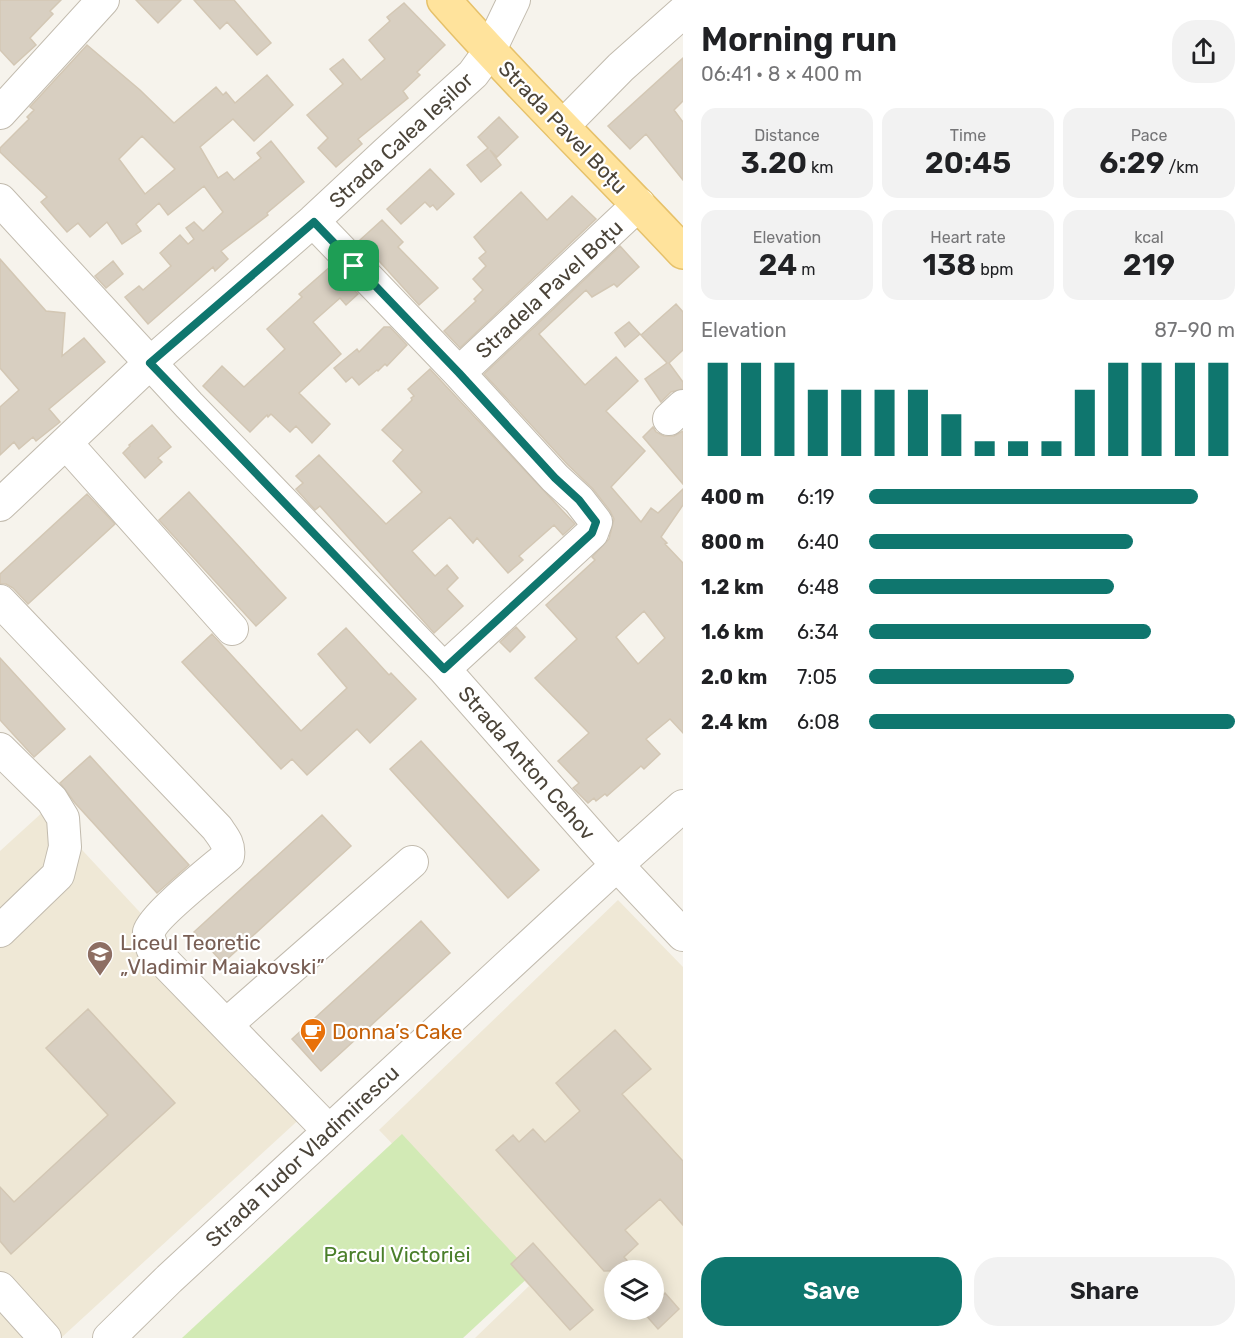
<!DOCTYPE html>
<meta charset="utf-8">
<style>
body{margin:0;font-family:Rubik,sans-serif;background:#f2f2f2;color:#202124;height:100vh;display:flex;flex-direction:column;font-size:22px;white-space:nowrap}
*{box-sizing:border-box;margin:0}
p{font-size:20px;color:#757577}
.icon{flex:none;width:33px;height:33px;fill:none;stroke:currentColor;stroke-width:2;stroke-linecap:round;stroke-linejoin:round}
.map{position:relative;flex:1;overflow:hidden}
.side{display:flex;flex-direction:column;background:#fff;width:570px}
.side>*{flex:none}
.buttons{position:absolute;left:604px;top:1260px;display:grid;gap:12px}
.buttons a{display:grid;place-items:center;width:60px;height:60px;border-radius:50%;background:#fff;box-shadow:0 3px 15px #0003;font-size:30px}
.pin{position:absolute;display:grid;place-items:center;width:51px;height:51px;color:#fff;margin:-26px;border-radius:12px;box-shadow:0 3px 9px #0006}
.round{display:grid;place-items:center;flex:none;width:63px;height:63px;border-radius:24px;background:#f2f2f2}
.overview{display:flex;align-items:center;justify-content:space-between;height:102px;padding:0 18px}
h1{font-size:33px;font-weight:600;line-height:45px}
.metrics{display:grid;grid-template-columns:repeat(3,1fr);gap:9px;height:102px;padding:6px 18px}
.metrics div{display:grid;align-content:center;border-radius:15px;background:#f2f2f2;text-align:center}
.metrics b{font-size:30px;font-weight:600}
.metrics small{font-size:16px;font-weight:400}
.metrics p{font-size:16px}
.chart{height:168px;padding:12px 18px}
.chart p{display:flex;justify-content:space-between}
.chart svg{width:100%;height:108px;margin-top:6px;stroke:#0f766e;stroke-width:6}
.cta{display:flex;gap:12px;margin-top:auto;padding:12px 18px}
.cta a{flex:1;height:69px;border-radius:24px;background:#0f766e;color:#fff;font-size:24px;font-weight:600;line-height:69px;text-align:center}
.cta a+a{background:#f2f2f2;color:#202124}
ul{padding:0 18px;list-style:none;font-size:20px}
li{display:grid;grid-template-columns:96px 72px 1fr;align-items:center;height:45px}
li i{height:15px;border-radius:8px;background:#0f766e}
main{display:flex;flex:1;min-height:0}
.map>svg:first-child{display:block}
.education{fill:#efe8d6;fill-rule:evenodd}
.green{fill:#d2eab5}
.building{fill:#d8cfc1;stroke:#d3c7b4;stroke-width:1.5;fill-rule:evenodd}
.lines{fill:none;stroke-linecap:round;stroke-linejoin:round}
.minor-casing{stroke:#c2bbae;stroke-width:34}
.major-casing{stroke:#e6c16a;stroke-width:36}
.minor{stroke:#fff;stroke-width:32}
.major{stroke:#ffe39c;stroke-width:33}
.route-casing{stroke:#fff;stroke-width:12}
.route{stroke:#0f766e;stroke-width:8}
.labels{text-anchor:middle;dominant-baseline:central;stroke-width:4.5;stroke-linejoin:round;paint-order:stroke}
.street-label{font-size:21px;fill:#4b4439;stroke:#fff}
.education-label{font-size:21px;fill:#785e54;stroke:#fff;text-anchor:start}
.food-label{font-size:21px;fill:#c56008;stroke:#fff;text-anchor:start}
.park-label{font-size:21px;fill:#4a7f2a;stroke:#fff}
</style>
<main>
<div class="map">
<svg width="683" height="1338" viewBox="0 0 683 1338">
<rect width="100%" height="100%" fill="#f6f3ec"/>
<path class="education" d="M45 810 317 1103 61 1338H0V851Z
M618 900 683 967V1338H475L529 1286 379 1130ZM615 1270H654V1310H615Z"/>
<path class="green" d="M402 1134 532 1274 463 1338H182Z"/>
<path class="building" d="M0 0H61L50 11 53 14 30 38 36 45 14 65 0 50Z
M136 0H181L158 23Z
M194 0H234L271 43 257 55 227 22 220 29Z
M404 3 445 45 417 72 420 75 403 91 408 98 358 139 362 144 336 167 318 148 328 138 307 115 343 84 330 69 343 59 361 80 385 59 369 40 390 21 387 17Z
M87 45 140 90 174 123 216 87 223 95 226 92 235 103 267 75 293 105 254 141 233 119 200 147 218 178 227 172 234 180 261 158 257 153 271 141 304 182 267 213 268 215 221 251 228 259 215 271 213 267 148 324 125 297 139 286 143 290 171 266 160 253 180 235 188 244 194 239 186 228 194 222 203 231 223 212 204 186 168 215 159 203 136 224 141 231 122 244 107 222 90 237 78 223 67 232 41 202 47 197 0 152V148L29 119 27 117 34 110 30 107ZM142 136 175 169 145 194 119 159Z
M683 58V101L674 110 683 122V180L646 134 630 149 608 126Z
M499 117 518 137 497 157 490 150 501 165 481 182 467 165 488 148 478 137Z
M430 169 454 194 437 210 433 205 430 207 425 202 401 224 387 209Z
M521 192 547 220 572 196 596 219 460 348 444 331 476 301 474 299 483 290 473 279 486 266 479 258 486 252 474 237Z
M382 220 403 242 398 247 438 288 419 305 360 240Z
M620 246 639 267 617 287 614 284 592 297 586 290 539 334 585 385 616 357 638 381 606 411 645 451 611 487 641 522 651 508 658 513 683 489V505L661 537 667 543 665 544 683 563V733L670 719 646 739 660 754 644 769 641 766 607 796 605 794 596 801 594 798 588 803 573 788 579 783 558 761 589 733 535 678 577 639 546 605 595 560 592 557 609 539 614 519 610 511 593 489 568 465 484 374ZM644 611 665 638 638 664 616 637Z
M0 259 46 311 65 313 62 356 84 338 105 362 49 409 60 422 36 441 33 437 19 449 14 442 0 455V407L19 390 0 368Z
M113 261 123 274 106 288 95 276Z
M331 266 358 294 346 305 340 298 313 322 341 354 299 393 330 424 312 443 296 426 290 432 271 414 268 417 267 415 250 432 203 386 222 366 244 387 285 349 267 329 302 297 299 294Z
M676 304 683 312V350L669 363 683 382V389L671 392 661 402 645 379 667 363 641 335Z
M629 322 640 334 625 347 615 333Z
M384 327H390L407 345 387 366 385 364 378 371 377 370 359 385 352 377 346 382 334 368 357 349 359 352Z
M430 369 575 524 563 535 554 525 519 556 523 560 508 573 477 538 473 543 450 517 412 551 435 576 447 565 458 578 447 589 463 606 434 633 320 506 315 510 296 489 303 483 296 476 319 455 386 524 422 492 393 461 403 450 382 430 412 400 411 398 414 396 408 389Z
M152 425 171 447 158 458 162 462 145 478 123 453 130 446 129 445Z
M653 427 656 432 664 436H674L683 431V484L643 437Z
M189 492 286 598 256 626 159 520Z
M87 494 115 524 28 604 13 588 6 584H0V574Z
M516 627 525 637 510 652 500 642Z
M346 628 389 675 391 673 416 699 370 743 357 729 307 775 292 759 281 769 182 662 212 634 301 731 347 688 318 654Z
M0 658 65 729 34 757 0 720Z
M421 741 539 870 508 898 390 769Z
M90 756 189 865 157 893 75 803 60 783Z
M322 815 351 846 223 963 194 932Z
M421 921 450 953 321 1071 292 1039Z
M88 1009 175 1103 11 1254 0 1241V1187L14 1202 108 1115 46 1048Z
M615 1030 651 1069 622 1094 683 1161V1225L660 1199 625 1230 638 1244 624 1257 636 1270 604 1271 496 1150 513 1135 519 1142 533 1129 545 1142 580 1111 556 1083Z
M533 1243 593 1310 570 1330 511 1264Z
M665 1293 679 1309 658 1329 644 1313 647 1310H654V1304Z"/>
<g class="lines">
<g class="minor-casing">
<path id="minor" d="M0 113 103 0
M562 127 621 67 683 12
M0 200 189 405 444 669 617 865 683 935
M313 221 459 373 555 478 579 500 596 522 592 533 444 669
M459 373 639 204
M669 419 683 406
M66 443 232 629
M0 505 150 363 313 221 386 153 473 74 489 52 514 0
M0 601 217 828C223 837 230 844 228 856 213 869 153 916 149 932 148 938 151 944 153 950L329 1131
M0 749 52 800 63 818 65 847 58 875 0 931
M226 1025 412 862
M0 1288 45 1338
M109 1338 169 1279 617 865 683 806"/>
</g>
<g class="major-casing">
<path id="major" d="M444 0C520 87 604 167 683 252"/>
</g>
<use href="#minor" class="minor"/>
<use href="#major" class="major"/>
</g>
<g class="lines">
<g class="route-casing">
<path id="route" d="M314 222 459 373 555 478 579 500 596 522 592 533 444 669 150 363Z"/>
</g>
<use href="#route" class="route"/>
</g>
<defs>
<g id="school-pin" transform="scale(1.35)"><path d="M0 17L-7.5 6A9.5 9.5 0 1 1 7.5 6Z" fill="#8d6e63" stroke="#fff"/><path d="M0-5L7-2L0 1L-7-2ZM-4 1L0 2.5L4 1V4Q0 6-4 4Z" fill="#fff"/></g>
<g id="cafe-pin" transform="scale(1.35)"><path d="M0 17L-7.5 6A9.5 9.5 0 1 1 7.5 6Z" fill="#e8710a" stroke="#fff"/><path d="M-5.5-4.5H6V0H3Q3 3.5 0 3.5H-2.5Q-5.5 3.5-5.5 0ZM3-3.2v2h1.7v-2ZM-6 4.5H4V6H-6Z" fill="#fff"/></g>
</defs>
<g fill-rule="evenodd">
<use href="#school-pin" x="100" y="954"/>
<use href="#cafe-pin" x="313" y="1031"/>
</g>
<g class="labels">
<g class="street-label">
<text transform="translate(563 127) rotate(46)">Strada Pavel Boțu</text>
<text transform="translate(401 140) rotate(-43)">Strada Calea Ieșilor</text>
<text transform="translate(549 289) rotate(-43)">Stradela Pavel Boțu</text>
<text transform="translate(527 763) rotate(49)">Strada Anton Cehov</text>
<text transform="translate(302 1156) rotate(-43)">Strada Tudor Vladimirescu</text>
</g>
<g class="education-label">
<text x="120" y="942">Liceul Teoretic<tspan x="120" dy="24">„Vladimir Maiakovski”</tspan></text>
</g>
<g class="food-label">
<text x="332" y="1031">Donna’s Cake</text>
</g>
<g class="park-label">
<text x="397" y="1254">Parcul Victoriei</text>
</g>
</g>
</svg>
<div class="buttons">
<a><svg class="icon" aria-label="layers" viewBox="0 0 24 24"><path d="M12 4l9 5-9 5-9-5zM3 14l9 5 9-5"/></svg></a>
</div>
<div class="pin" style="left:354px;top:266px;background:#1e9e55"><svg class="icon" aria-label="arrive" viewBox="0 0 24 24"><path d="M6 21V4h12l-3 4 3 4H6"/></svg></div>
</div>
<section class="side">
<div class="overview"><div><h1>Morning run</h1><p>06:41 · 8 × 400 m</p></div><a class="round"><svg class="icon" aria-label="share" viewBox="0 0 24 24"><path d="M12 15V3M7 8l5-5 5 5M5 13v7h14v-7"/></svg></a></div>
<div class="metrics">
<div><p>Distance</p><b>3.20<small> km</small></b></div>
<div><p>Time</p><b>20:45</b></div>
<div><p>Pace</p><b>6:29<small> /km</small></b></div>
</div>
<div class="metrics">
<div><p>Elevation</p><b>24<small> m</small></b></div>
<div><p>Heart rate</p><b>138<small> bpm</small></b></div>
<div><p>kcal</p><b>219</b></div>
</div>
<div class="chart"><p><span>Elevation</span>87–90 m</p>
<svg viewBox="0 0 160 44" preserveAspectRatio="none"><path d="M5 44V6M15 44V6M25 44V6M35 44V17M45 44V17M55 44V17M65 44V17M75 44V27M85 44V38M95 44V38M105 44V38M115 44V17M125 44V6M135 44V6M145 44V6M155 44V6"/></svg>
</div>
<ul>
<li><b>400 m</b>6:19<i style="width:90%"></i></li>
<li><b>800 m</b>6:40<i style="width:72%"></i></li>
<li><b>1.2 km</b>6:48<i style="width:67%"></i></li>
<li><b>1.6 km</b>6:34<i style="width:77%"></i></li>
<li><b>2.0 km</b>7:05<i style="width:56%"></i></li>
<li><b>2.4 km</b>6:08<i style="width:100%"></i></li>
</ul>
<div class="cta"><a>Save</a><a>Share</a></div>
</section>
</main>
